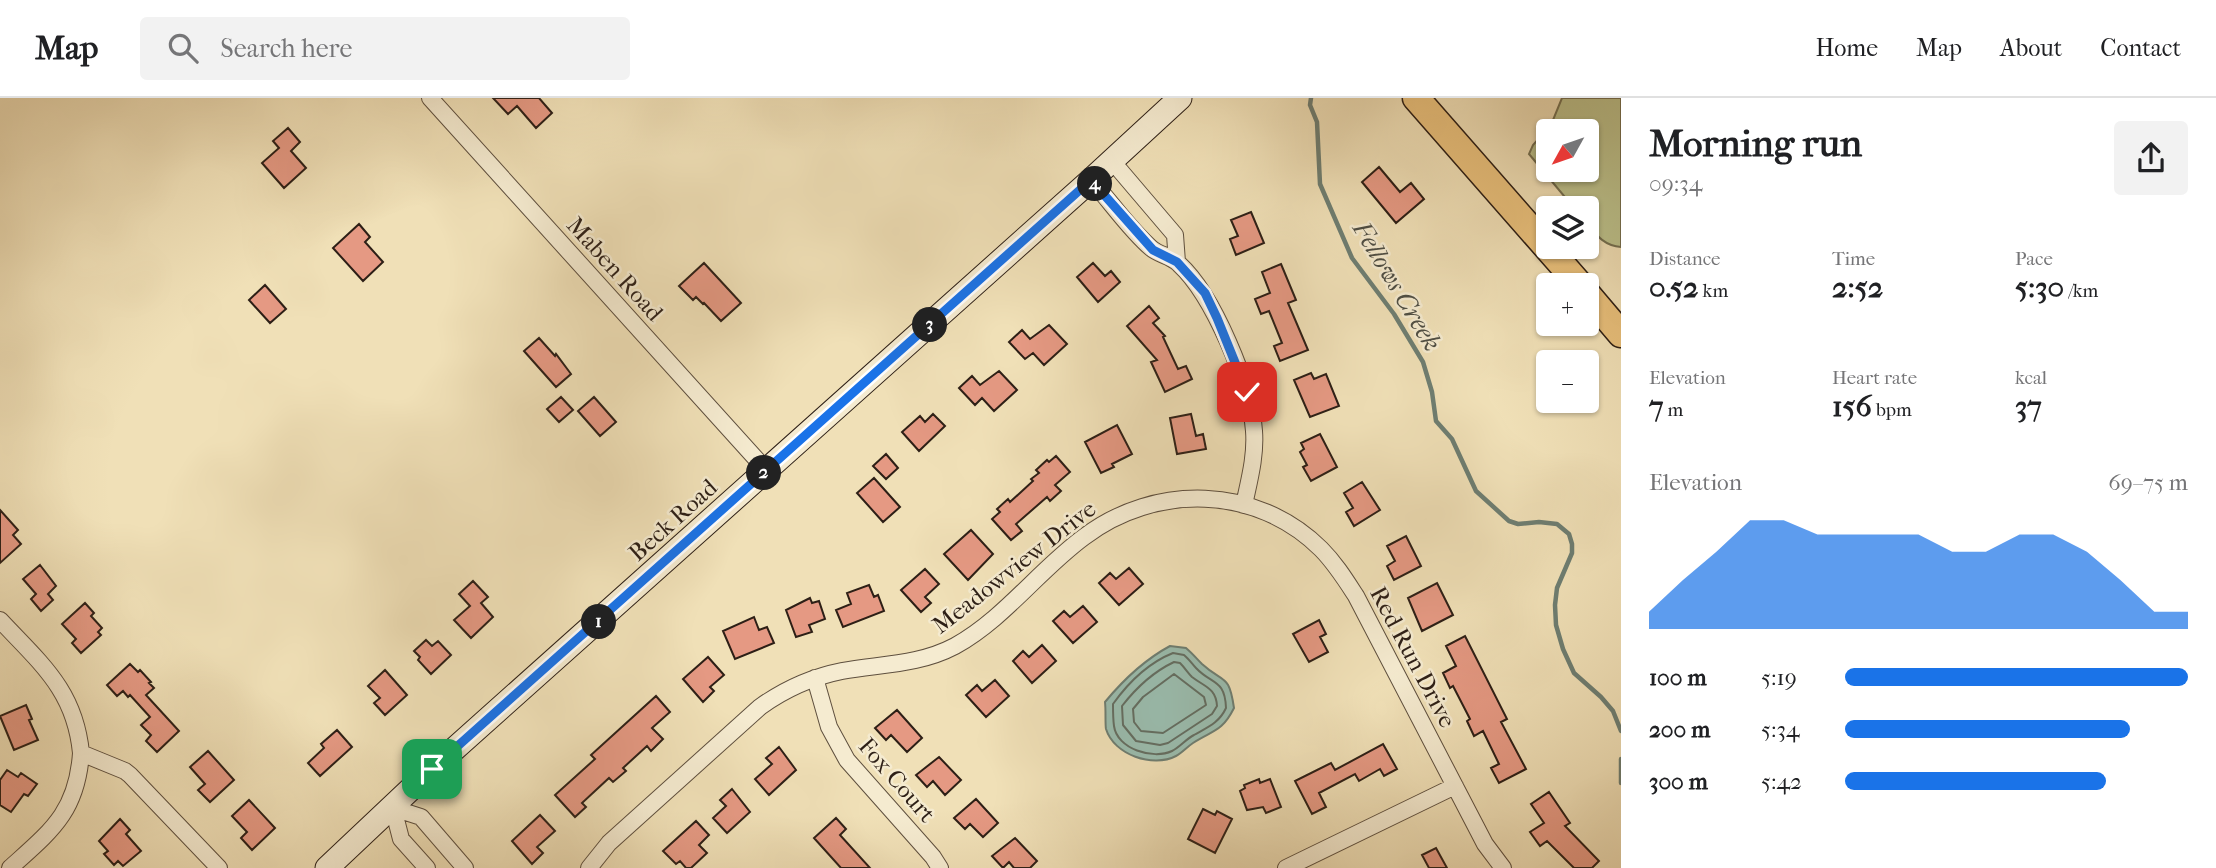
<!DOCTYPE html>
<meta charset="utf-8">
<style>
body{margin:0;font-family:"IM FELL French Canon",serif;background:#f2f2f2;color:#202124;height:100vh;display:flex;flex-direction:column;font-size:26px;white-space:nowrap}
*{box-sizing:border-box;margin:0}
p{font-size:23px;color:#757577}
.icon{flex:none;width:38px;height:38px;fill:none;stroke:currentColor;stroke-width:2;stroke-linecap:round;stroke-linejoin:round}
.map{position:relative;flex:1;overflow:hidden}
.panel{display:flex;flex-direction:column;background:#fff;width:595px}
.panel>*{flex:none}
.needle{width:46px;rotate:230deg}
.tools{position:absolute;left:1536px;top:21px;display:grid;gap:14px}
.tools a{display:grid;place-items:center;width:63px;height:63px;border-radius:7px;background:#fff;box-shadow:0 2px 5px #0004;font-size:35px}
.pin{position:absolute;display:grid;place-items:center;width:60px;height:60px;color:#fff;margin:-30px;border-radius:14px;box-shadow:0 4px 10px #0006}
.km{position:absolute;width:35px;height:35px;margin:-18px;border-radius:50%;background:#222;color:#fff;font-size:19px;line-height:35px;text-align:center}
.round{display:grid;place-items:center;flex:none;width:74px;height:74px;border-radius:7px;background:#f2f2f2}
.headline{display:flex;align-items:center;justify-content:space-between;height:119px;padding:0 28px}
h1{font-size:38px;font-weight:800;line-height:52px}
.stats{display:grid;grid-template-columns:repeat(3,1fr);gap:10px;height:119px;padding:7px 28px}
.stats div{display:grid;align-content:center}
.stats b{font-size:30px;font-weight:800}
.stats small{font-size:19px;font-weight:400}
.stats p{font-size:19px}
.chart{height:196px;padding:14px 28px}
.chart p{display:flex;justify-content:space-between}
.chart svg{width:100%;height:126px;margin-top:7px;fill:#1a73e8;opacity:.7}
ul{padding:0 28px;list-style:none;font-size:23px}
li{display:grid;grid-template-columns:112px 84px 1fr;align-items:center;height:52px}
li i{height:18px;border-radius:9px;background:#1a73e8}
header{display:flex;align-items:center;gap:42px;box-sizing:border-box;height:98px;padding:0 35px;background:#fff;border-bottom:2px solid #e0e0e0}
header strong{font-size:33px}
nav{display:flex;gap:38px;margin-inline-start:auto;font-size:24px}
.search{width:490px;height:63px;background:#f2f2f2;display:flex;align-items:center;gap:18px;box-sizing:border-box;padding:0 24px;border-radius:7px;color:#757577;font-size:26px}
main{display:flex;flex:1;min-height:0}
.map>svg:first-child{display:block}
.green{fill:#bcc28d;stroke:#747052;stroke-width:2;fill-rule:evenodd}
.water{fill:#9abdaf;stroke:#6e7e72;stroke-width:2}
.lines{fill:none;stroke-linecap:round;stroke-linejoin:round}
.shore{stroke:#646e62;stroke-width:2}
.stream{stroke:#6e7e72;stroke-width:4.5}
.building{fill:#e59983;stroke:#2d1f16;stroke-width:2}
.minor-casing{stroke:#5e4f3e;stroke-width:18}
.secondary-casing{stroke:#2d1f16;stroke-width:25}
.primary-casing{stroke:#2d1f16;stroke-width:29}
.minor{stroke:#f5ebd0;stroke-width:16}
.secondary{stroke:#f5ebd0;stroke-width:23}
.primary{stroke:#e8c07c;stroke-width:26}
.route-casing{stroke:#fff;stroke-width:14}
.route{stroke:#1a73e8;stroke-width:9}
.labels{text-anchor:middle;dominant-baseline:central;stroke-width:5;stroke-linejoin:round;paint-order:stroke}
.street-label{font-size:24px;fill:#2d1f16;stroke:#f5ebd0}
.water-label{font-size:26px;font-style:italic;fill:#4e4e44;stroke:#f5ebd0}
</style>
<header>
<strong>Map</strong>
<div class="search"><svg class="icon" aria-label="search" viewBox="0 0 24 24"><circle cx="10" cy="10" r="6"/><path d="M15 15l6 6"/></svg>Search here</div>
<nav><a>Home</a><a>Map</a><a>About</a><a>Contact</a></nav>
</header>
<main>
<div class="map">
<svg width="1621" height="770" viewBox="0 0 1621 770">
<rect width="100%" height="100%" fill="#f0e0b7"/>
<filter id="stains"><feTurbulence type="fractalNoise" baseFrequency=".00286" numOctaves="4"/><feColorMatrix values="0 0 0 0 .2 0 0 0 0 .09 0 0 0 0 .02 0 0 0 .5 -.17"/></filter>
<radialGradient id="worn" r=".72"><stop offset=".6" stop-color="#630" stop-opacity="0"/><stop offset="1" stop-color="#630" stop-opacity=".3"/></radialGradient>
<path class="green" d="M1562 0H1621V149C1605 148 1597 138 1587 126V110H1574L1529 56 1533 47 1551 27ZM1549 33H1587V72H1549Z"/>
<path class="water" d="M1170 548 1186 550C1192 555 1197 561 1202 566 1224 586 1229 575 1234 610 1222 634 1213 632 1193 645 1187 649 1182 655 1176 658 1153 670 1114 657 1106 631 1105 626 1106 612 1105 604 1124 581 1144 562 1170 548Z"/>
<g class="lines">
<path class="shore" d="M1173 555 1184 557C1189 561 1192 566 1196 570 1212 587 1225 581 1226 610 1219 625 1208 629 1194 637 1186 641 1180 649 1172 653 1153 662 1117 651 1114 628 1113 621 1113 613 1113 606 1128 585 1148 565 1173 555Z
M1174 564 1180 565C1185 570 1188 575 1192 579 1205 589 1216 590 1217 608L1212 616 1168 645 1160 647 1136 643 1123 627 1122 608C1136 590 1153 574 1174 564Z
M1174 576 1204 599 1206 607 1163 635 1141 633 1134 624 1133 611 1143 599Z"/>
<path class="stream" d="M1311 0 1310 7 1317 24 1320 86 1352 160 1394 216 1423 264 1432 294 1436 323 1452 341 1476 393 1509 423 1518 426 1539 424 1557 426 1569 436 1572 446V455L1557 490 1555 507 1556 527 1563 551 1574 575 1601 599 1613 613 1621 633
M1621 661V685"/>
</g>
<path class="building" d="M493 0H539L552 15 536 30 517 8 508 16Z
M288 30 300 44 291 53 306 70 284 90 262 65 279 50 273 43Z
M1379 69 1400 94 1411 85 1424 101 1396 125 1362 84Z
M1251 114 1264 145 1236 157 1230 141 1238 138 1231 122Z
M359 126 370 139 365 144 383 164 363 183 333 150Z
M704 165 741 205 721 223 704 205 703 206 696 199 693 202 679 188Z
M1093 165 1105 178 1111 173 1120 184 1098 204 1077 179Z
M1281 166 1296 202 1288 205 1308 252 1280 263 1274 248 1282 245 1269 213 1261 216 1255 201 1270 195 1262 174Z
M265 187 286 211 270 225 249 202Z
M1149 208 1159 220 1153 225 1165 238 1163 239 1178 271 1186 268 1192 281 1165 294 1151 264 1157 262 1127 228Z
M1049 227 1067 246 1044 267 1033 255 1025 261 1009 244 1022 232 1030 241Z
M539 240 555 258 556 256 571 276 556 289 524 253Z
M999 273 1017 292 994 313 982 300 975 307 959 290 972 278 980 287Z
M1311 275 1314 281 1326 276 1339 308 1310 319 1294 282Z
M561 299 573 312 559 324 547 311Z
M594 299 616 324 600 338 578 313Z
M933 316 945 328 919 353 902 334 920 318 925 324Z
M1191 316 1196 338 1203 336 1206 351 1177 356 1170 320Z
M1117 327 1132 356 1112 366 1114 369 1101 375 1085 344Z
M1320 336 1337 369 1311 383 1303 369 1307 367 1300 354 1304 351 1301 345Z
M886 356 898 370 886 381 873 368Z
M1056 358 1070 374 1055 387 1061 393 1050 403 1047 399 1016 426 1022 433 1011 442 992 421 1000 414 997 411 1008 401 1010 404 1033 383 1031 381 1039 375 1036 372 1047 362 1049 364Z
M874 380 900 409 883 424 857 395Z
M1362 384 1380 412 1354 428 1346 414 1353 410 1344 395Z
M0 412 18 432 13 437 21 446 0 465Z
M971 432 993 456 968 482 944 456Z
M1406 438 1421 468 1394 482 1387 468 1395 463 1387 448Z
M40 467 56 488 48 496 53 502 41 513 31 501 36 496 23 481Z
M1129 470 1143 486 1119 507 1099 485 1110 475 1116 481Z
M925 471 939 486 925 499 931 505 921 514 901 492Z
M473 483 488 499 481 505 493 519 471 540 454 522 470 508 459 496Z
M1437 485 1453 517 1422 533 1408 500Z
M869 487 874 499 878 497 884 513 843 529 836 512 851 506 847 495Z
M810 500 812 505 819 503 825 521 809 527 812 534 796 539 786 512Z
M85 505 94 515 91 518 102 530 98 534 101 537 81 555 72 545 76 541 62 526Z
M1083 508 1097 524 1073 545 1053 523 1064 513 1070 519Z
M754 519 759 532 767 529 774 545 735 561 723 533Z
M1319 522 1326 536 1320 539 1328 554 1309 564 1293 536Z
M1465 538 1507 621 1501 624 1526 671 1499 685 1491 670 1499 666 1483 633 1474 638 1467 623 1470 621 1453 588 1450 590 1443 575 1456 568 1446 548Z
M426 542 432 548 438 543 451 557 431 576 418 562 420 559 414 553Z
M1042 547 1056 563 1032 585 1013 563 1023 553 1029 559Z
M708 559 724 577 710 589 714 593 703 604 683 581Z
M130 566 138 574 140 572 151 584 149 585 154 590 146 597 179 633 157 654 146 643 151 637 141 627 150 619 130 597 128 599 123 593 117 598 107 587Z
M385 572 407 597 385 617 374 605 380 600 368 588Z
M995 582 1009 598 986 619 966 597 977 587 982 593Z
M656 598 670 614 652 630 663 641 651 653 647 648 623 670 626 673 613 684 609 680 582 705 586 709 575 719 555 697 595 661 591 657Z
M26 607 32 621 29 622 38 642 14 652 0 618Z
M897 612 922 640 907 654 891 637 886 642 875 630Z
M337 632 352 649 320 678 308 665 324 650 321 646Z
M1383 646 1397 671 1384 678 1380 671 1359 683 1355 676 1319 695 1326 709 1312 716 1295 683 1331 665 1335 672Z
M779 649 796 672 769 697 755 681 772 666 766 660Z
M208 653 234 682 210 704 198 692 205 686 190 669Z
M939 659 961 682 945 697 933 683 927 689 916 677Z
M7 672 18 679 21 675 37 686 28 698 24 696 11 714 0 707V682Z
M1259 681 1260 685 1270 681 1281 709 1266 715 1263 709 1247 712 1240 693 1245 690 1244 687Z
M732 691 750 714 727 735 713 720 726 708 720 702Z
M1549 694 1570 725 1565 728 1599 763 1592 770H1574L1547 743 1540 748 1530 734 1544 725 1531 706Z
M976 701 998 725 983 739 970 726 965 731 954 720Z
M249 702 275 730 252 752 241 740 247 734 232 718Z
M1203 711 1215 717 1217 713 1232 721 1215 755 1188 741Z
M540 717 555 733 537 749 543 755 532 766 512 743Z
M836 720 846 731 840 737 870 770H841L814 740Z
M120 721 130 732 126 736 141 753 123 768 118 763 114 767 104 756 108 753 99 743Z
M696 723 709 737 699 747 707 755 691 770H686L680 763 676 766 663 753Z
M1015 740 1037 763 1030 770H1014L1009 764 1003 770 992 758Z
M1436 750 1447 770H1429L1422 757Z"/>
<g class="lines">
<g class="minor-casing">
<path id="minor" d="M430 0 767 373
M1112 63 1175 137 1177 164
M1091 82C1111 104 1129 131 1151 150 1159 157 1171 158 1179 166 1213 197 1251 287 1254 333 1256 358 1249 383 1244 407
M0 522C40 565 75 592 81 655L125 673 130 677 219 770
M815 580 829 629 847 662 933 759 940 770
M393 710 421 719 465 770
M393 710 401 741 427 770
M10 770C51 733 77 714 81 655
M589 770 609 745 760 609C785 591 812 579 842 573 881 566 919 567 955 548 1004 521 1039 472 1084 439 1155 385 1257 387 1321 451 1335 465 1345 481 1356 498L1485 746 1503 770
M1286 770 1455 688"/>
</g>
<g class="secondary-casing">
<path id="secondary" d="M327 770 432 671 1091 82 1180 0"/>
</g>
<g class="primary-casing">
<path id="primary" d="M1416 0 1580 187
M1587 196 1621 236"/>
</g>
<use href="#minor" class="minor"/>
<use href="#secondary" class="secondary"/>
<use href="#primary" class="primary"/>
</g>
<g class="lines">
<g class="route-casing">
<path id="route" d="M432 671 1091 82 1153 152 1177 164 1205 195 1217 220 1247 294"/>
</g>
<use href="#route" class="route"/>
</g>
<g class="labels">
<g class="street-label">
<text transform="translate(615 171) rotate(48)">Maben Road</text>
<text transform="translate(673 422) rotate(-42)">Beck Road</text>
<text transform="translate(1014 469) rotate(-38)">Meadowview Drive</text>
<text transform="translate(1413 559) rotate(62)">Red Run Drive</text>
<text transform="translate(897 682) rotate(49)">Fox Court</text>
</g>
<g class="water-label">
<text transform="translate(1397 188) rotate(59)">Fellows Creek</text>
</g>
</g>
<rect width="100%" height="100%" filter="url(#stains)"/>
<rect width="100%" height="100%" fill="url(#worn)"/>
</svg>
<div class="tools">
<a><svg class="needle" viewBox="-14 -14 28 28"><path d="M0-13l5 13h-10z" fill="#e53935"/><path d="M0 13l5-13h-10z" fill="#757577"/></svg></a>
<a><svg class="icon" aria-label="layers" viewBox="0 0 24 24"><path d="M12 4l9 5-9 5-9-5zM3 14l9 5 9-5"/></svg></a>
<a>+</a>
<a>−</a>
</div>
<div class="pin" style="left:432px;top:671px;background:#1e9e55"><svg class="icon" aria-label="arrive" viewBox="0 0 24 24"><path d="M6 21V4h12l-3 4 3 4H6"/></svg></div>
<div class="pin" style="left:1247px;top:294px;background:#d93025"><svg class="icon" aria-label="check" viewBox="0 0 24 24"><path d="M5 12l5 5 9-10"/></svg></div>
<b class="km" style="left:599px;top:524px">1</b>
<b class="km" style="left:764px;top:375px">2</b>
<b class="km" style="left:930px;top:227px">3</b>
<b class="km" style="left:1095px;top:86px">4</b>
</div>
<section class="panel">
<div class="headline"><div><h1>Morning run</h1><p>09:34</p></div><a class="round"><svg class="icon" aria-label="share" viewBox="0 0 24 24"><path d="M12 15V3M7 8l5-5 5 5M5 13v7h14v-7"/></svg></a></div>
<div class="stats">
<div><p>Distance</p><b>0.52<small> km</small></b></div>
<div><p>Time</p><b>2:52</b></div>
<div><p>Pace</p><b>5:30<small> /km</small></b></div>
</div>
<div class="stats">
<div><p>Elevation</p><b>7<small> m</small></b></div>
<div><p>Heart rate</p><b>156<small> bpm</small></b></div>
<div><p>kcal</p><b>37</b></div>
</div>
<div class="chart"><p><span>Elevation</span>69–75 m</p>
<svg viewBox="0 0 160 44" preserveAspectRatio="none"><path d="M0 44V38L10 27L20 17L30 6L40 6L50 11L60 11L70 11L80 11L90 17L100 17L110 11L120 11L130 17L140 27L150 38L160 38V44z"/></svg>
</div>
<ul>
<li><b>100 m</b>5:19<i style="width:100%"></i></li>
<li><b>200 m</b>5:34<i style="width:83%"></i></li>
<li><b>300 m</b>5:42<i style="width:76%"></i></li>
</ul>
</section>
</main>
